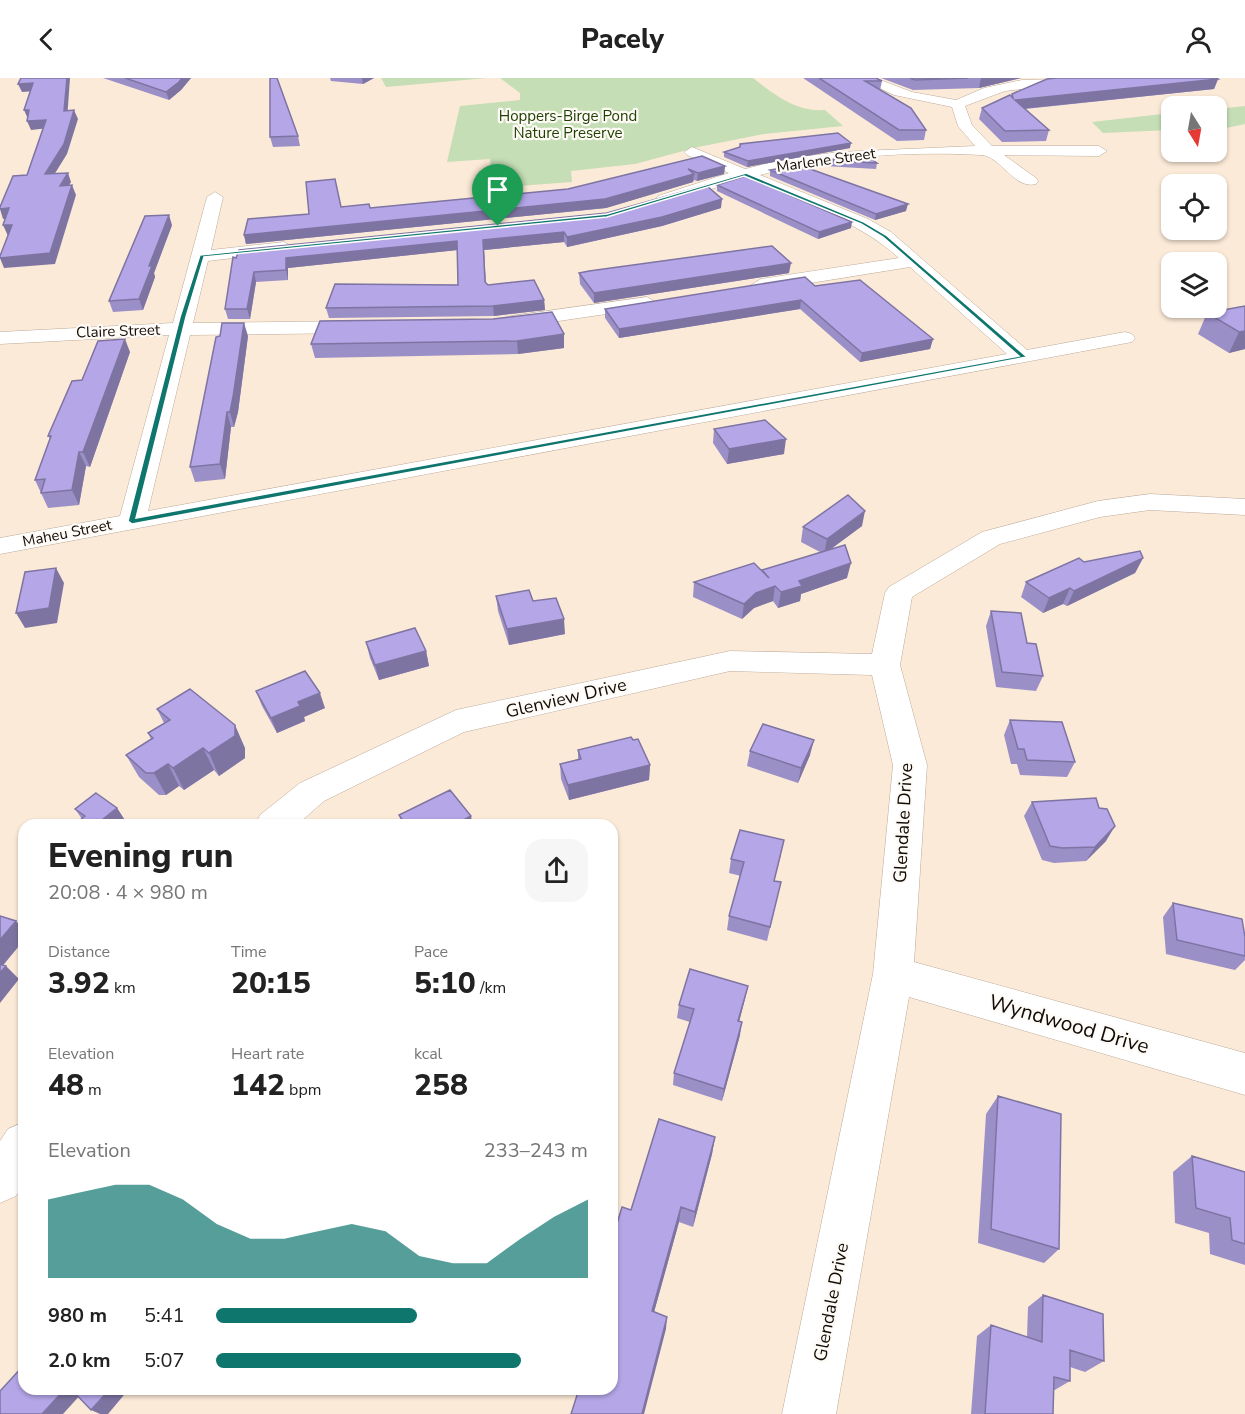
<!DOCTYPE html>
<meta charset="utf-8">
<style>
body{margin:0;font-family:"Nunito Sans",sans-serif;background:#f6f6f6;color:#222;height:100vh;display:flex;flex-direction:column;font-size:22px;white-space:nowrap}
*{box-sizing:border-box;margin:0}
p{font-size:20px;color:#767676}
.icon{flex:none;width:33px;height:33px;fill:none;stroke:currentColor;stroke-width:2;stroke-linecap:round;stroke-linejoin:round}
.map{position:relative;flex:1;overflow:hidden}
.details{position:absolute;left:18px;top:741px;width:600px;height:576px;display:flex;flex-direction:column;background:#fff;border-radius:18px;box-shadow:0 2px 4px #0004}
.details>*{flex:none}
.needle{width:39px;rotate:169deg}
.fabs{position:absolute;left:1161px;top:18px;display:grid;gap:12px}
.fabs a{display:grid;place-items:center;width:66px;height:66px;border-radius:12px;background:#fff;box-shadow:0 2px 4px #0004;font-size:30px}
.pin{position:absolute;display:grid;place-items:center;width:51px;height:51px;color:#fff;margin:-62px -26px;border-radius:50% 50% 50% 0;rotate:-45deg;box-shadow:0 0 6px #0007}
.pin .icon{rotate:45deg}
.round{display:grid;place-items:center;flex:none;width:63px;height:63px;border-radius:18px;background:#f6f6f6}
.summary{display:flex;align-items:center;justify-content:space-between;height:102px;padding:0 30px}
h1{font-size:33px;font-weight:800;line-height:45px}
.figures{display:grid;grid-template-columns:repeat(3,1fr);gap:9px;height:102px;padding:6px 30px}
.figures div{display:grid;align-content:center}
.figures b{font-size:30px;font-weight:800}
.figures small{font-size:16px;font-weight:400}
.figures p{font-size:16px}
.chart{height:168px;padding:12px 30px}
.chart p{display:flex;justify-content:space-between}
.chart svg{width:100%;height:108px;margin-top:6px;fill:#0f766e;opacity:.7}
ul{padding:0 30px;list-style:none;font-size:20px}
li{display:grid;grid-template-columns:96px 72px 1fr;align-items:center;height:45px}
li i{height:15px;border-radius:8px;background:#0f766e}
header{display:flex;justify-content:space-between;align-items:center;height:78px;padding:0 30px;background:#fff;font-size:27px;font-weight:800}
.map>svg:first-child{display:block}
.green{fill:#c5deb6}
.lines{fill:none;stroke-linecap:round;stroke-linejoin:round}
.minor-casing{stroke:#ba9;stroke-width:1}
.minor{fill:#fff;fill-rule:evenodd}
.wall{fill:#9b8fc7}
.shaded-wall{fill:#7e74a2}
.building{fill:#b4a6e7;stroke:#7e74a2;stroke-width:1.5}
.route{fill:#0f766e;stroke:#fff;stroke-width:1.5;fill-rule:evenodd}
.labels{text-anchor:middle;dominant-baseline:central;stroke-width:4.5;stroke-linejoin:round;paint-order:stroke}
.far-park-label{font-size:15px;fill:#1f4000;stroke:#fefaf6}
.far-street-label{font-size:15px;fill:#120c07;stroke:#fefaf6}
.street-label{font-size:18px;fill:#120c07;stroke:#fefaf6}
.near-street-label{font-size:21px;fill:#120c07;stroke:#fefaf6}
</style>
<header><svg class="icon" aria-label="back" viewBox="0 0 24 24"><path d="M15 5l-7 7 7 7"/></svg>Pacely<svg class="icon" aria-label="person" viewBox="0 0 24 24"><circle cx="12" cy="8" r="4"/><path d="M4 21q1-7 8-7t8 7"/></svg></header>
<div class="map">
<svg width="1245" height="1336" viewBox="0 0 1245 1336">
<rect width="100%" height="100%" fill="#fcead8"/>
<path class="green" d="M381 0H487L386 9Z
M500 0H753C775 17 796 34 825 32L843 48 764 56 698 69 635 86 571 93 572 104 492 110 490 81 447 84 460 28 520 22V15Z
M1245 28V46L1217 52V31Z
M1171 35V52L1103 55 1092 44Z"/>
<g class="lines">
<g class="minor-casing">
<path id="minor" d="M859 0H875L912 14 956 22 984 10 1022 2 1096 0 1090 4 1005 13 965 28 972 47 992 68H1099L1107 73 1099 78 1004 77 1036 100 1038 103 1036 106C1014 112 1001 78 981 77 909 73 829 78 760 97L868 141 891 154 1027 272 1125 254 1132 256 1135 260 1132 264 0 476V460L120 438 169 257 0 266V254L173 245 207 119 215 114 223 119 211 172 284 164 293 169 284 174 208 183 193 245 361 243 368 245 371 249 368 253 361 255 190 257 148 433 1007 276 910 189 761 213 751 207 761 201 899 180C856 141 797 124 743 101L664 126 656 121 658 118 729 95 687 77 684 74 692 69 745 91 784 81 839 74 975 68 958 48 952 29 894 17Z
M647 219 657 225 654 229 511 250 504 248 501 244 504 240 511 238Z
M1150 416 1245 421V437L1150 432 1100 439 1000 466 912 519 900 587 927 687 914 884 1245 975V1017L909 919 836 1336H782L873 896 893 687 872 597 730 593 464 654 324 723 297 747H255L260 737 300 705 456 632 730 573 872 576 885 515 889 509 982 454 1098 423Z
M24 1044V1107L16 1118 0 1125V1063L8 1051Z"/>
</g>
<use href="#minor" class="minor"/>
</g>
<path class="wall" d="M103 0H191L181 12 169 22Z
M330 0H374L363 6 331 3Z
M803 0H876L882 3 880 12 926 52 924 62 897 63Z
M881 0H1021L979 10 913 12Z
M1218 1 1214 11 1025 31 1049 52 1046 63 1002 64 979 41 982 30 1012 18V16Z
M298 58 300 68 273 69 270 59Z
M850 70 747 89 724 79V74Z
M702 78 725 88 724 96 697 103 694 102 693 104 606 130 246 166 244 157 341 129 370 130 568 111Z
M825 82 877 85 876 91 824 88Z
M770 92 906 133 875 142 770 98Z
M717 107 851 150 818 161 717 113Z
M721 130 662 148 567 169 564 164 484 172 486 205 488 207 544 222 545 232 494 238 329 240 326 230 458 207 457 172 288 190V202L256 204 250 241H228L225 231 236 180 607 135Z
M172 147 154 195 155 199 143 232 113 234 109 223Z
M579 195H789L594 225 580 206Z
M815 208 933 261 930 271 860 284 800 231 619 260 605 240V231Z
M1245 228V271L1229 275 1198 256 1207 235Z
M493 241 564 270 518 276 315 280 311 266Z
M248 258 238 334 234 349H231L225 401 195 404 190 389Z
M130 274 90 389 86 388 79 427 48 430 35 402 50 361 48 358 82 302Z
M714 351 784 376 727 386 713 365Z
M862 448 831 471 847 500 801 516 800 523 778 530 773 523 754 530 742 541 693 519 694 504 762 493 820 474 801 464 803 449Z
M1143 480 1135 495 1067 528 1063 526 1043 535 1021 519 1026 504 1084 484Z
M496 518 533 523 565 556 509 567 498 533Z
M991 533 1027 565 1043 598 1036 613 996 609 986 548Z
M366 564 426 573 429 588 379 602 370 580Z
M256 613 325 630 304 639 305 643 277 655 262 628Z
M157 631 245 670V680L219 698 214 692 184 712 179 708 166 717H159L139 699 126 677 151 661 148 655 164 645Z
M1010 642 1075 684 1067 699 1020 697 1017 686H1011L1004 657Z
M578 672 650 687 649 702 569 722 561 701 560 686 578 681Z
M750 673 810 677 798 705 747 688Z
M1032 724 1106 763 1086 783 1054 785 1042 782 1024 738Z
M117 730 126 744 123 747H74L82 741 75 731Z
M399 737 471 738 472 747H402Z
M781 777 774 803 781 804 767 863 727 852 729 838 741 798 729 795 731 781Z
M1173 825 1245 859V882L1235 892 1166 876 1163 839Z
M748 908 739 943 740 957 722 1023 673 1007 674 995 690 944 677 940 679 927Z
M998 1018 1059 1171 1044 1185 978 1165 986 1036Z
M715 1059 712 1076 693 1149 679 1144 654 1234 666 1251 579 1311 631 1132Z
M1192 1078 1245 1094V1187L1210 1176 1209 1155 1175 1145 1173 1094Z
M1043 1217 1104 1283 1085 1294 1070 1289V1303L1053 1313V1336H971L977 1258 991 1247 1027 1259 1028 1229Z"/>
<path class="shaded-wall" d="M67 0H70L67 42 64 33Z
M182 0H191L181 12 169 22 166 14Z
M362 0H374L363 6Z
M981 0H1021L979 10Z
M1218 1 1214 11 1012 32 1015 22Z
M33 5 36 13 22 14 18 6Z
M24 32H29L28 41Z
M74 32 78 41 67 76 49 105 45 96Z
M46 42 49 50 31 52 27 43Z
M851 65 850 70 747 89 748 83Z
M725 88 724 96 697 103 698 95Z
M68 95 71 104 63 118 60 108Z
M694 96 693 104 606 130 246 166 244 157Z
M72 107 76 117 55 186 4 190 0 180Z
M722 121 721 130 662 148 567 169V159Z
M908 126 906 133 875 142 876 136Z
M9 130 14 140 3 141 0 131Z
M169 137 172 147 154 195 155 199 143 232 139 221 149 188Z
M852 144 851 150 818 161 819 154Z
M3 147H12L8 158Z
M564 154V164L484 172 486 214 483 162Z
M457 163 458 172 288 190V202L286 192V180Z
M791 185 789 195 594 225V215Z
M254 194 256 204 250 241 247 231Z
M544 222 545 232 494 238 493 228Z
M801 222 800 231 619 260V251Z
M244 245 248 258 238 334 234 349 230 334Z
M1245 253V271L1229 275 1239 254Z
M564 256V270L518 276 517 263Z
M125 261 130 274 90 389 83 374Z
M933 261 930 271 860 284 862 275Z
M227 334 231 349 225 401 220 386Z
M786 361 784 376 727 386 729 371Z
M79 374 86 388 79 427 72 412Z
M865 433 862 448 824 476 827 461Z
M1143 480 1135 495 1067 528 1074 513Z
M851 485 847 500 801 516 800 523 778 530 781 514 799 503Z
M56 490 64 505 57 545 25 550 16 535Z
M775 508 773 523 754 530 742 541 744 526 756 515Z
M1070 510 1063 526 1043 535 1049 520Z
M564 541 565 556 509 567 507 551Z
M426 573 429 588 379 602 375 587Z
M320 615 325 630 304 639 305 643 277 655 271 640 298 624Z
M235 647 245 670V680L219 698 209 675Z
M814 662 810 677 798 705 801 690Z
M203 670 214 692 184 712 173 690Z
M168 686 179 708 166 717 154 695Z
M650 687 649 702 569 722 568 707Z
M117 730 126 744 123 747H105L102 742Z
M471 738 472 747H454Z
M1115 748 1106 763 1086 783 1095 769Z
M16 843 24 852V862L0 891V862Z
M6 888 19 901 0 925V895Z
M748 908 745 921 736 956 738 943Z
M742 944 740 957 722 1023 724 1011Z
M715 1059 712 1076 693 1149 695 1134Z
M681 1129 679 1144 651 1245 652 1233Z
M667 1239 666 1251 644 1336H642Z
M65 1311H76L83 1314 63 1336H42Z
M110 1311H129L108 1336H100L91 1332Z"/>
<path class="building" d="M21 0H67L64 33 74 32 64 66 45 96 68 95 60 108 72 107 50 175 0 180V178L12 147H3L9 130 0 131V129L13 98 27 97 46 42 27 43 29 32H24L33 5 18 6Z
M125 0H182L179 4 166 14Z
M270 0H277L298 58 270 59Z
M819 0H876L882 3H865L911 30 926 52H899Z
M910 0H968L915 2Z
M1057 0H1216L1218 1 1015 22 1049 52 1005 53 982 30 1010 17 1013 20 1012 16 1047 1Z
M838 55 851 65 748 83 724 74 740 69V66Z
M702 78 725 88 698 95 688 91 694 96 605 121 244 157 248 141 309 136 306 104 335 101 341 129 369 126 370 130 568 111Z
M867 78 877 85 825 82Z
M799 87 908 126 876 136 770 92Z
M745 98 852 144 819 154 717 107Z
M706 107 722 121 662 139 567 159 564 154 483 162 485 204 488 207 534 202 544 222 493 228 326 230 335 206 458 207 457 163 286 180V192L254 194 247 231H225L233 179 236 180 239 172 607 135Z
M169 137 149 188H152L139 221 109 223 145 138Z
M772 168 791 185 594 215 579 195 589 193Z
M805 199 815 208 860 202 933 261 862 275 801 222 619 251 605 231Z
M1245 228V253L1239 254 1207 235Z
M552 234 564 256 517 263 311 266 320 243 493 241Z
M222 245H244L233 319 230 334H227L220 386 190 389 216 259 220 258Z
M125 261 83 374H79L72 412 41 415 45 401 35 402 51 358H48L72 303 82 302 98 263Z
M765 342 786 361 729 371 714 351Z
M848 417 865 433 827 461 803 449Z
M845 467 851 485 799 503 802 508 781 514 775 508 756 515 744 526 694 504 754 485 769 500 762 492Z
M1140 473 1143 480 1074 513 1070 510 1049 520 1026 504 1079 480 1084 484Z
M56 490 49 530 16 535 25 494Z
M529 512 533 523 556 520 564 541 507 551 496 518Z
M991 533 1021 535 1027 565 1036 566 1043 598 1002 594Z
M415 550 426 573 375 587 366 564Z
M305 593 320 615 298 624 300 628 271 640 256 613Z
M190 611 235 647V658L209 675 203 670 173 690 168 686 154 695H146L126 677 153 660 148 655 170 642 157 631Z
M1010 642 1062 644 1075 684 1027 682 1024 671H1018Z
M763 646 814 662 801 690 750 673Z
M631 659 633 662 638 661 650 687 568 707 560 686 581 681 578 672Z
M450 712 471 738 454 747H406L399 737Z
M96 715 117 730 102 742 109 747H74L85 738 75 731Z
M1096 720 1099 730 1107 731 1115 748 1095 769 1062 770 1050 768 1032 724Z
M740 752 784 762 774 803 781 804 770 849 729 838 744 784 731 781Z
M1173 825 1242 841 1245 859V878L1177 862Z
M0 838 16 843 0 862Z
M0 886 6 888 0 895Z
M690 891 748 908 738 943 742 944 724 1011 674 995 694 931 679 927Z
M998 1018 1061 1036 1059 1171 991 1151Z
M659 1041 715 1059 695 1134 681 1129 652 1233 667 1239 642 1336H571L579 1311H612V1162L622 1129 631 1132Z
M1192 1078 1245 1094V1166L1232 1162 1230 1140 1196 1130Z
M1043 1217 1103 1236 1104 1283 1070 1272V1303L1054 1299 1053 1336H985L991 1247 1042 1264Z
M24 1287V1311H65L42 1336H0V1313Z
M71 1311H110L91 1332Z"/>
<path class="route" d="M746 95 864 144 886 157 1027 279 132 446 128 443 180 239 200 177 607 136ZM744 98 861 146 883 159 1019 278 136 440 186 239 204 179 607 139Z"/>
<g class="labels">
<g class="far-park-label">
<text x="568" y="38">Hoppers-Birge Pond<tspan x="568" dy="17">Nature Preserve</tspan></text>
</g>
<g class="far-street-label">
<text transform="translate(826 82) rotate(-8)">Marlene Street</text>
<text transform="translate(118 253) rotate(-2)">Claire Street</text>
<text transform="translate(67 455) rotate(-11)">Maheu Street</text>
</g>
<g class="street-label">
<text transform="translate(566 620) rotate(-13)">Glenview Drive</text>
<text transform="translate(903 745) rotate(-87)">Glendale Drive</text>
<text transform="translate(831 1224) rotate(-79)">Glendale Drive</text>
</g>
<g class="near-street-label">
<text transform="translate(1069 946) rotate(16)">Wyndwood Drive</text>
</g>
</g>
</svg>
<div class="fabs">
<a><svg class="needle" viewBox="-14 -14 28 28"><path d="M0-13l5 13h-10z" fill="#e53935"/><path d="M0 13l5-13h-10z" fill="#767676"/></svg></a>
<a><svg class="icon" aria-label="locate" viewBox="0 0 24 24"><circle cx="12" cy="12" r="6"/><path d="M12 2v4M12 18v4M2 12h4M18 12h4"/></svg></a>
<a><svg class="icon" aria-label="layers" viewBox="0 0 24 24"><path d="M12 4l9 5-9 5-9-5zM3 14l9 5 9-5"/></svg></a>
</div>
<div class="pin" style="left:498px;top:148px;background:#1e9e55"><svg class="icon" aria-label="arrive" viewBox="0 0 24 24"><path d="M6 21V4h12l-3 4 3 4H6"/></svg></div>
<section class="details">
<div class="summary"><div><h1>Evening run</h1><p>20:08 · 4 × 980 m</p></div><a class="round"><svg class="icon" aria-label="share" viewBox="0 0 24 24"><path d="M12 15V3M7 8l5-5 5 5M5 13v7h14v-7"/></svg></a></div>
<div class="figures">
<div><p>Distance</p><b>3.92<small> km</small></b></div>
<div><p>Time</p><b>20:15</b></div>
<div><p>Pace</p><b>5:10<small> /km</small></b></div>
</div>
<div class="figures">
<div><p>Elevation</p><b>48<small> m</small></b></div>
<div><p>Heart rate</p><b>142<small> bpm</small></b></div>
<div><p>kcal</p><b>258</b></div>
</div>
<div class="chart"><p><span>Elevation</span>233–243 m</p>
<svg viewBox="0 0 160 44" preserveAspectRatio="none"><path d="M0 44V12L10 9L20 6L30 6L40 12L50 22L60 28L70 28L80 25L90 22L100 25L110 35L120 38L130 38L140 28L150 19L160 12V44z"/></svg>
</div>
<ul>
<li><b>980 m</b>5:41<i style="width:54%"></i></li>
<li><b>2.0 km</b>5:07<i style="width:82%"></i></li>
</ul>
</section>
</div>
